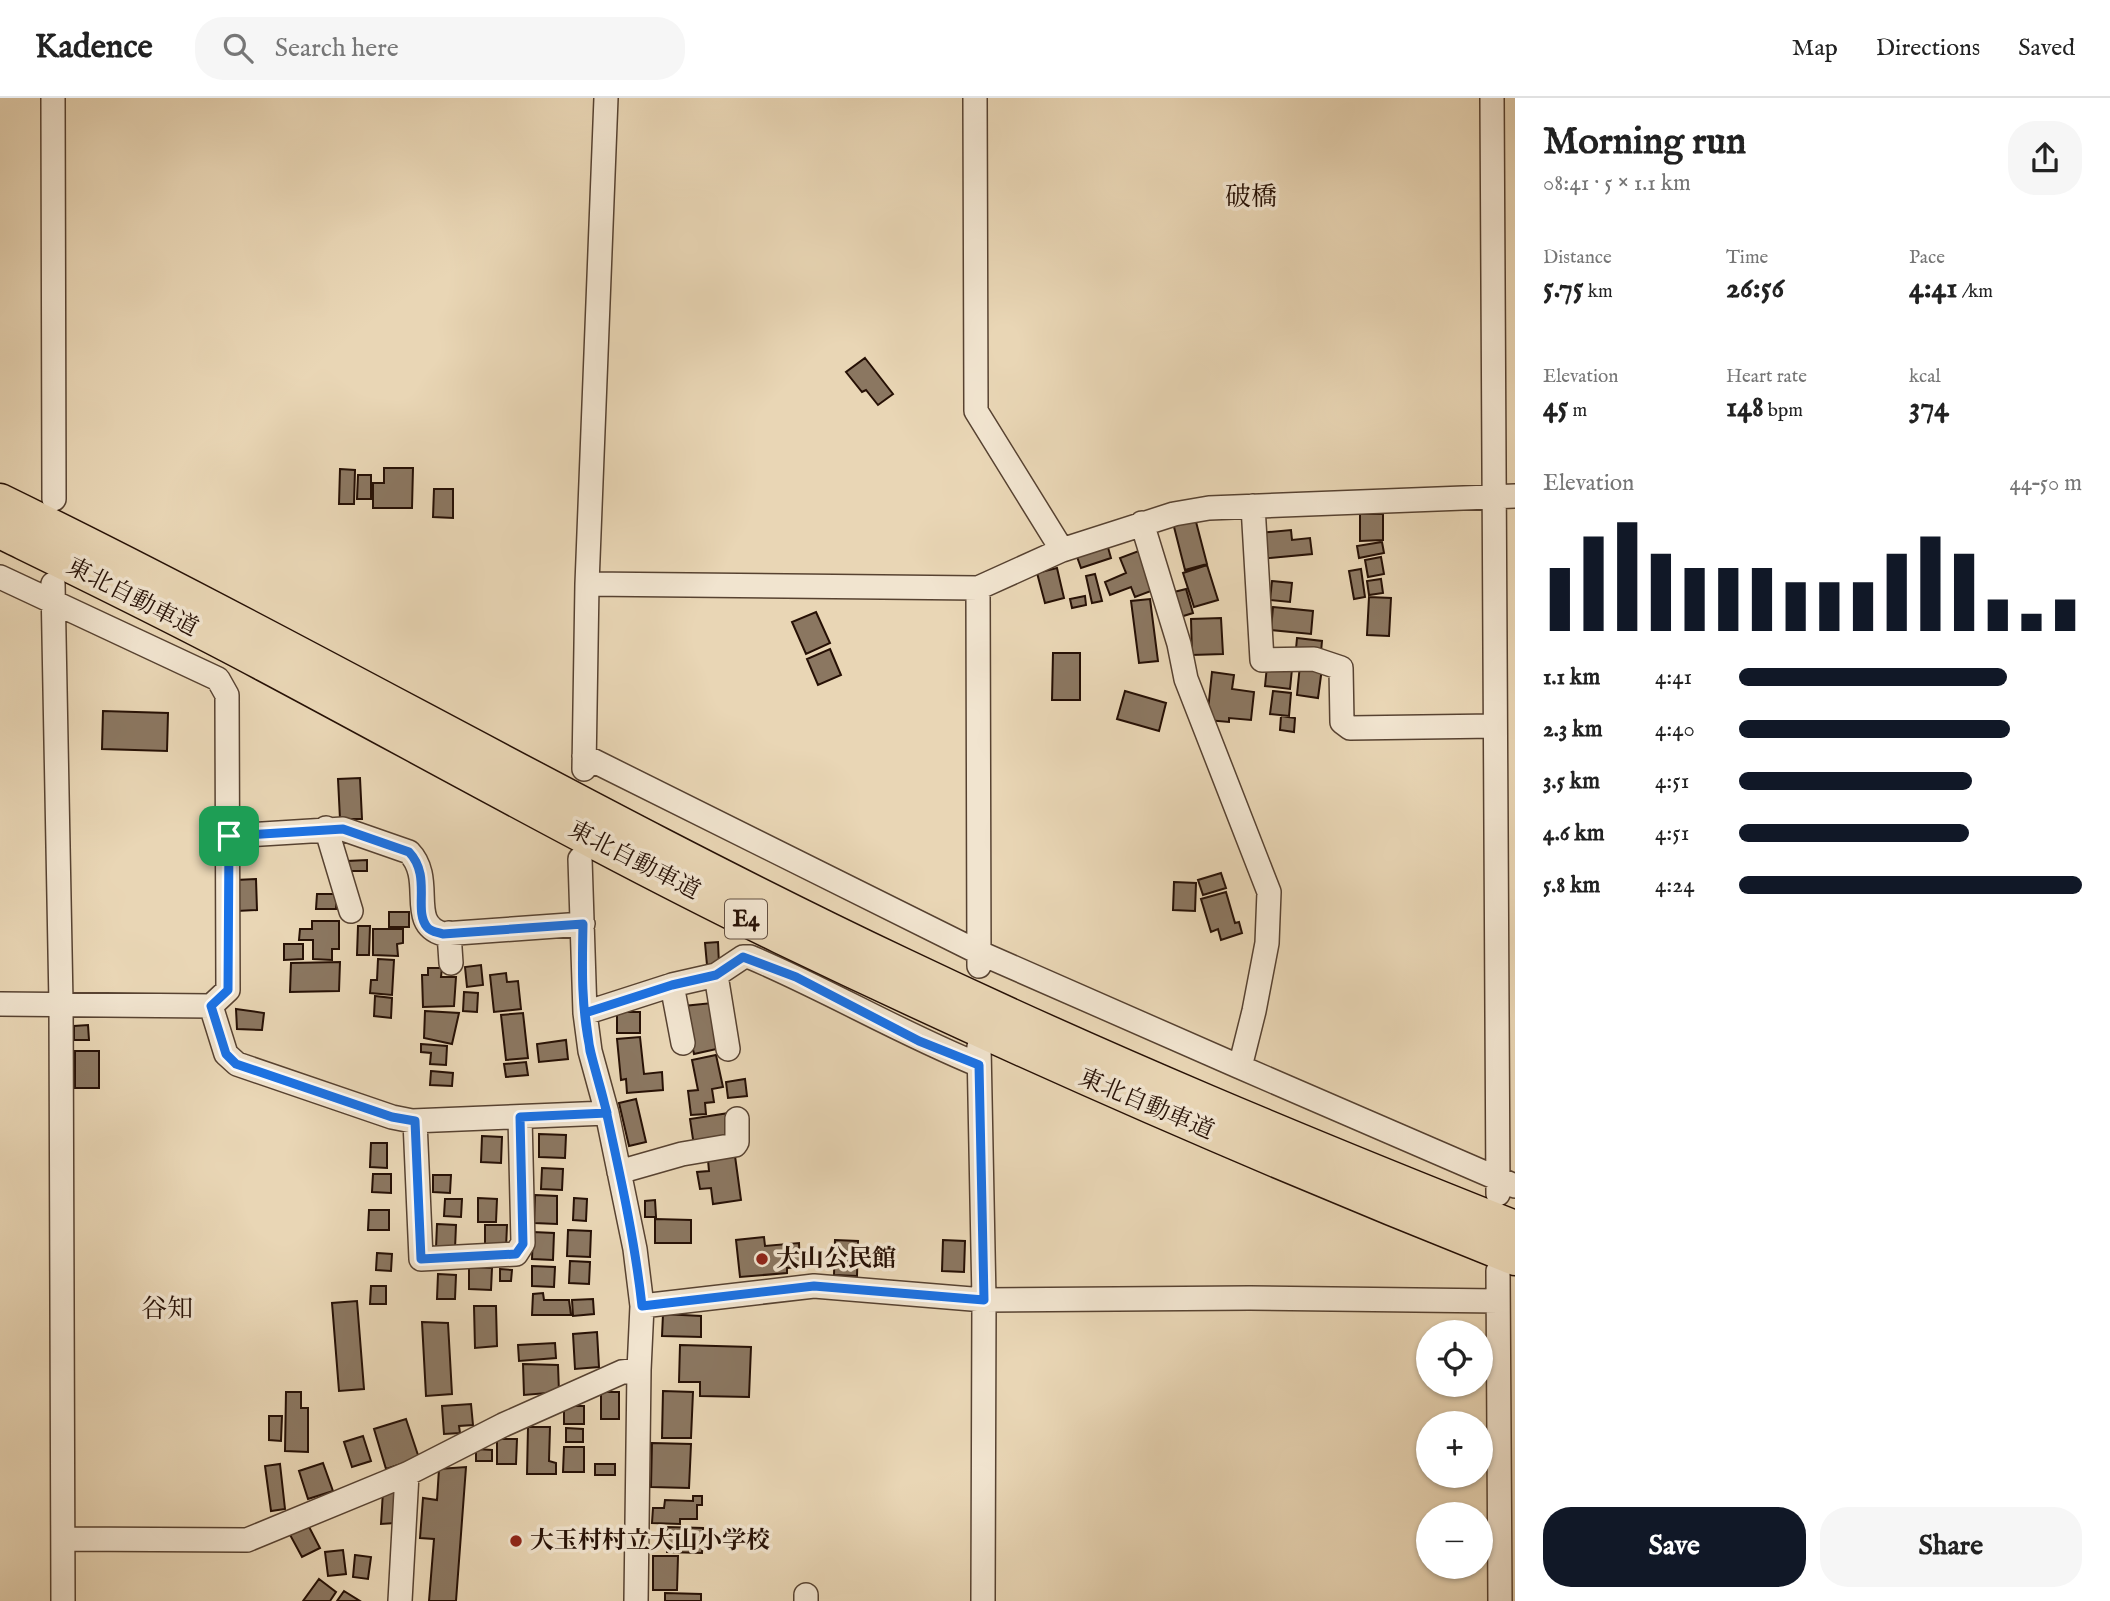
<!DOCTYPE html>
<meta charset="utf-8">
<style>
body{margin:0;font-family:"IM FELL English","Noto Serif JP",serif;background:#f6f6f6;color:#222;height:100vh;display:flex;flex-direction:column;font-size:26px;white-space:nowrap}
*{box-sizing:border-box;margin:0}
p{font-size:23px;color:#767676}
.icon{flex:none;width:38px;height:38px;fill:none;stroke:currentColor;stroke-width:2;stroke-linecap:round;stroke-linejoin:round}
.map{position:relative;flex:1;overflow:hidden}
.details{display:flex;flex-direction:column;background:#fff;width:595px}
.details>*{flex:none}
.tools{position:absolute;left:1416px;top:1222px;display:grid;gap:14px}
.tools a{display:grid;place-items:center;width:77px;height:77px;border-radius:50%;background:#fff;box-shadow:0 2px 5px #0004;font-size:35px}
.pin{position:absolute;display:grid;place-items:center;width:60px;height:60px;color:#fff;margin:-30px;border-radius:14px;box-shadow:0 4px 10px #0006}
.round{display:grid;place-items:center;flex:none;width:74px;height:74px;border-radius:28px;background:#f6f6f6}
.overview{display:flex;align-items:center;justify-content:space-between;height:119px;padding:0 28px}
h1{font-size:38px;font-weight:800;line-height:52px}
.metrics{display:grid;grid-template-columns:repeat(3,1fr);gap:10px;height:119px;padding:7px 28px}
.metrics div{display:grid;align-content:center}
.metrics b{font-size:30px;font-weight:800}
.metrics small{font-size:19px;font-weight:400}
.metrics p{font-size:19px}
.chart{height:196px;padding:14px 28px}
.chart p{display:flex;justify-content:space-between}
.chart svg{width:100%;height:126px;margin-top:7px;stroke:#111827;stroke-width:6}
.primary-button{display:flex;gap:14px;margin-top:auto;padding:14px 28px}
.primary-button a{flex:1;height:80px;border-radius:28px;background:#111827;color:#fff;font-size:28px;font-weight:800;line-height:80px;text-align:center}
.primary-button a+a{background:#f6f6f6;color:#222}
ul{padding:0 28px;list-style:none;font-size:23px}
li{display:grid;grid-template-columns:112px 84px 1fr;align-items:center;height:52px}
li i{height:18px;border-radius:9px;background:#111827}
header{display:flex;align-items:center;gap:42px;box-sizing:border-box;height:98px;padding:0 35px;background:#fff;border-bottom:2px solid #e0e0e0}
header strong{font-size:33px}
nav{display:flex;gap:38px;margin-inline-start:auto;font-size:24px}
.search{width:490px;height:63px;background:#f6f6f6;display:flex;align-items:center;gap:18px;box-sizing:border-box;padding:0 24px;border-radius:28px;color:#767676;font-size:26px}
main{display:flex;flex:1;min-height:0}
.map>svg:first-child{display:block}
.building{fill:#8b7761;stroke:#261005;stroke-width:2}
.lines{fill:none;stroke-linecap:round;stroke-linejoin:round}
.minor-casing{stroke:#574231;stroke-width:26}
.highway-casing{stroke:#261005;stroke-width:35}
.minor{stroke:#f1e4cf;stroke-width:23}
.highway{stroke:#e9d6b5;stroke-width:32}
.route-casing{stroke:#fff;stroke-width:14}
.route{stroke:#1a73e8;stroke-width:9}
.poi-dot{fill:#8f2418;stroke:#f1e4cf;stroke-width:2.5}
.labels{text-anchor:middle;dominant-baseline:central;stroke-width:7;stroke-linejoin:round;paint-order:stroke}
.shield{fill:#f1e4cf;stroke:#635042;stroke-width:2}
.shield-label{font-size:23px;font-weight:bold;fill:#261005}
.street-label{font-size:24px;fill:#261005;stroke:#f1e4cf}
.poi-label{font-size:24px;font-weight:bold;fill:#261005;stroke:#f1e4cf;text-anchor:start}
.neighbourhood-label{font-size:26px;fill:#261005;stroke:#f1e4cf}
</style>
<header>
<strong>Kadence</strong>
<div class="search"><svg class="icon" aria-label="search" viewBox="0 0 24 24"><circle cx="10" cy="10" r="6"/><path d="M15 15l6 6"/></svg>Search here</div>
<nav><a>Map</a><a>Directions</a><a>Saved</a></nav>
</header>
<main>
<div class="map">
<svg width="1515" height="1503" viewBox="0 0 1515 1503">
<rect width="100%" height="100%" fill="#e9d6b5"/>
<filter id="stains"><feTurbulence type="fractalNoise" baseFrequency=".00286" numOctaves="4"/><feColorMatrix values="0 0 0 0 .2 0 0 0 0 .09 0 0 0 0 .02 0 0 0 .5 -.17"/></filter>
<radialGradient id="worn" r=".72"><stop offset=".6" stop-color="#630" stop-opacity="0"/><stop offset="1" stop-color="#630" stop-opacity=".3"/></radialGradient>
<path class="building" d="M865 260 893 296 878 307 866 292 862 294 846 274Z
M384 370H413L412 410H373V385H384Z
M340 371 355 372 354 406H339Z
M358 377H371V401H357Z
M434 391H453V420L433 419Z
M1360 416H1383V442L1360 443Z
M1195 420 1207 466 1185 472 1173 425Z
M1291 432 1292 442 1310 440 1312 456 1260 461 1258 435Z
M1382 444 1384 455 1359 460 1357 448Z
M1107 446 1111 460 1081 470 1076 456Z
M1144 451 1159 490 1135 499 1131 489 1110 497 1105 484 1126 475 1120 460Z
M1381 459 1384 476 1368 479 1365 462Z
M1207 467 1218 502 1194 509 1183 475Z
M1057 470 1064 500 1045 505 1037 475Z
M1361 471 1365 499 1354 501 1349 473Z
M1095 476 1102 503 1092 505 1086 478Z
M1381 481 1383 495 1369 497 1367 483Z
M1272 483 1292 485 1290 504 1270 502Z
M1186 491 1193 515 1177 520 1170 495Z
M1085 498 1086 507 1072 510 1070 501Z
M1369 499 1391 500 1389 538 1367 537Z
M1150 501 1158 563 1139 565 1131 503Z
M1273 509 1313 513 1311 536 1271 532Z
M816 514 830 545 806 556 792 524Z
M1221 520 1223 556 1192 557 1191 521Z
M1297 540 1322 543 1321 554 1296 551Z
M830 551 841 577 818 587 807 561Z
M1053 555H1080V602H1052Z
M1300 567 1322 570 1318 600 1297 597Z
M1267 568 1292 571 1290 591 1265 588Z
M1212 574 1234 577 1232 591 1254 594 1251 622 1229 620V624L1207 622Z
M1125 593 1166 605 1159 633 1117 621Z
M1273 593 1291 595 1289 618 1270 616Z
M103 613 168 615 167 653 102 651Z
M1281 618 1295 620 1294 634 1280 632Z
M360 680 362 721H340L338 681Z
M367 762V773H347V763Z
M1221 775 1226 790 1203 797 1198 782Z
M256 781 257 812 237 813 236 782Z
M1174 784 1196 785 1195 813 1173 812Z
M1226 794 1235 825 1239 824 1242 835 1221 842 1218 831 1211 834 1201 801Z
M317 796H337L336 811H316Z
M389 814H409V829H389Z
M312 823H339V851H332V862L313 861V842H299L300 831H312Z
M358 828H370L369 857H357Z
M373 831H403V845L397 846 398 858 373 857Z
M718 844 719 866 707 867 705 845Z
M284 846H303V861L284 862Z
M378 861 394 862 392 897 370 895 371 882H377Z
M340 864 339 893 290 894 291 865Z
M481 867 483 887 467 889 465 869Z
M428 870H442L441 879H456L454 908 423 909 422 877H428Z
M506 875 507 884 518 883 521 911 494 914 490 877Z
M464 894 478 895 477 914 463 913Z
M375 898 392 900 391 920 374 918Z
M712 905 721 950 694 956 684 908Z
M236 911 264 915 262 932 237 931Z
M425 913 459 915 452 946 424 940Z
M617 914H640V935H617Z
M523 915 528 960 506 962 501 917Z
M88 927 89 942H74V928Z
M640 939 644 976 662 974 663 992 627 995 626 981 621 982 617 941Z
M566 942 568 961 539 964 537 946Z
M421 946 447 948 446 967 430 966 431 955 421 954Z
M75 953H99V990H75Z
M716 957 723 989 712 991 714 1004 705 1005 706 1016 691 1017 688 993 698 992 692 962Z
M526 964 528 977 506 979 504 966Z
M431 973 453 975 452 988 430 987Z
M745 981 747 998 728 1000 726 984Z
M636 1001 646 1044 629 1048 619 1005Z
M729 1015 733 1043 694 1048 690 1021Z
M539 1036 566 1037 565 1060 539 1059Z
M482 1038 502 1039 501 1065 481 1064Z
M371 1045H387V1070L370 1069Z
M735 1058 741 1102 713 1106 711 1090 700 1091 697 1074 709 1073 708 1062Z
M542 1070 563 1071 562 1092 541 1091Z
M373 1076H391V1095L372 1094Z
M433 1077H451L450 1095 433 1094Z
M535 1097 557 1098V1126L534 1125Z
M478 1100 497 1101 496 1124H478Z
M574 1100 587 1101 586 1123 573 1122Z
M445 1101H462L461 1119 444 1118Z
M655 1102 656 1119H645V1103Z
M369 1112H389V1132H368Z
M655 1121 691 1122V1145H655Z
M437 1126 456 1127 455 1151 436 1150Z
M485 1127H507L506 1150 485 1149Z
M568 1132 591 1133 590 1159 567 1158Z
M533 1134 554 1135 553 1162 532 1161Z
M764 1139 765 1148 799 1145 800 1169 787 1170V1175L740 1179 736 1142Z
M835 1142 858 1143 857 1178 834 1177Z
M943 1142 965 1143 964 1174 942 1173Z
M377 1155 392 1156 391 1173 376 1172Z
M570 1163 590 1164 589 1186 569 1185Z
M532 1168 555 1169 554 1189 532 1188Z
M469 1169 492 1170 491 1192 469 1191Z
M500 1171 512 1172 511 1183H500Z
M438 1176 456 1177 455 1201H437Z
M371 1188H386V1206H370Z
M543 1195 544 1202H569L571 1217H532L533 1196Z
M593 1201 594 1216 573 1218 572 1202Z
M357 1203 364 1291 339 1293 332 1205Z
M474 1208H496L497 1248 475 1250Z
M663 1216 701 1218V1239L662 1238Z
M422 1224 448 1225 452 1296 426 1298Z
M597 1234 599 1269 575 1271 573 1236Z
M555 1245 556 1260 519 1263 518 1247Z
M680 1247 751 1249 749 1299 700 1298V1284H679Z
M523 1266 558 1267 559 1294 524 1297Z
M663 1293 693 1294 691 1340H662Z
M286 1294H301V1310H308V1354L285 1353Z
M601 1294H619V1321H601Z
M471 1306 473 1327 459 1328 460 1335 444 1336 442 1308Z
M564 1308H584V1326H564Z
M269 1318H282L281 1343 269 1342Z
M406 1321 419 1360 386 1371 374 1331Z
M528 1329H550L549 1363 556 1365V1376H527Z
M566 1330 583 1331V1344H566Z
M363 1338 371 1363 352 1369 344 1344Z
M497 1341H517L516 1366H497Z
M652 1345 691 1346 689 1390 651 1389Z
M564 1349H584V1374H563Z
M476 1351 492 1352V1363H476Z
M323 1365 333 1393 308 1401 299 1373Z
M280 1366 285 1411 271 1413 265 1368Z
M595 1366H615V1377H595Z
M466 1369 456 1503H429L434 1441 420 1440 423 1400 437 1402 439 1371Z
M383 1393H397L395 1425 381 1426Z
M693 1398H702V1407H697V1421H680V1426L652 1425 653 1410H664L665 1402 693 1403Z
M307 1425 320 1450 302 1459 289 1435Z
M667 1429 703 1430 702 1455 667 1454Z
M343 1452 346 1476 328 1478 325 1454Z
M355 1457 371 1459 368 1481 353 1479Z
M653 1458H678L677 1492H653Z
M319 1481 336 1494 330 1503H303Z
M344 1493 360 1503H337Z
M665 1495 701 1496V1503H665Z"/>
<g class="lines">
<g class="minor-casing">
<path id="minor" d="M53 0 54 401
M975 0 976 313 1062 452
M1492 0 1498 1096
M1253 408 1262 562 1314 561 1341 570 1342 624 1350 630 1495 628
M1142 425 1179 546 1186 581 1269 794 1267 845 1254 913 1240 969 1515 1088
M0 479 218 581 227 597 228 892 211 908
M53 486 61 905 63 1503
M587 486 978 490 1062 452 1174 416 1209 410 1515 398
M978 490 979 868
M584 658 978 854 1240 969
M584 671 587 486 606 0
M326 730 351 813
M229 738 343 731 409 754C436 782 406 825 443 836L583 826
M580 761 585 915 590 953 607 1015 635 1151 642 1208 639 1272 636 1503
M449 835 451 865
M716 877 728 951
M672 887 683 945
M0 906 211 908 226 956 237 966 392 1019 412 1023 607 1015
M585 915 672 887 716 877 743 859H750C828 892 900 935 979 967
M979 949 984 1202 983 1503
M415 1023 421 1161 516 1156 523 1145 520 1019
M619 1074 682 1056 735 1047 737 1044V1021
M1498 1173 1500 1503
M642 1208 814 1188 984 1202 1250 1200 1498 1203
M63 1441 247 1442 407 1376 503 1327 622 1274 639 1272
M400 1503 407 1376
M806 1503V1497"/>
</g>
<g class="highway-casing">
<path id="highway" d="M0 402C304 550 596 721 902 866 1103 962 1308 1047 1515 1129
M0 434C88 477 177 520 264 567 435 658 605 754 780 839 1021 955 1266 1062 1515 1161"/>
</g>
<use href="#minor" class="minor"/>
<use href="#highway" class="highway"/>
</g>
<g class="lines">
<g class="route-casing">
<path id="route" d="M229 738 228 892 211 908 226 956 236 966 392 1019 415 1023 421 1161 516 1156 523 1146 520 1019 607 1015 590 953 585 915 672 887 716 877 743 859 796 879 919 943 979 967 984 1202 814 1188 642 1208C635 1144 621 1081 607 1017 603 996 596 976 591 955 581 913 582 869 583 826L443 836C437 834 431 834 427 829 413 812 432 778 409 754L343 731 229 738"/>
</g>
<use href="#route" class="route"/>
</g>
<g class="poi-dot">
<circle cx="762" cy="1161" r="7"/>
<circle cx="516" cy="1443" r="7"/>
</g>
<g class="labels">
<rect class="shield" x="725" y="801.5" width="42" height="39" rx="5"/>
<g class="shield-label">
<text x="746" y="821">E4</text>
</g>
<g class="street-label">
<text transform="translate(132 500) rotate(27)">東北自動車道</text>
<text transform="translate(634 763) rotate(27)">東北自動車道</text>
<text transform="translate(1146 1007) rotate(23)">東北自動車道</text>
</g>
<g class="poi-label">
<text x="776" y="1161">大山公民館</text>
<text x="530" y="1443">大玉村村立大山小学校</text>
</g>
<g class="neighbourhood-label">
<text x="1251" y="99">破橋</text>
<text x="167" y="1211">谷知</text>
</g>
</g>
<rect width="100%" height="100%" filter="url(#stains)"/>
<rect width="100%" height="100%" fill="url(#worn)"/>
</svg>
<div class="tools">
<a><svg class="icon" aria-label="locate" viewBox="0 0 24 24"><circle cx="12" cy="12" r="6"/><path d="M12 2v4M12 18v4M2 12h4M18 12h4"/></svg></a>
<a>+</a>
<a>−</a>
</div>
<div class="pin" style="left:229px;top:738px;background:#1e9e55"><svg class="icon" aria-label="arrive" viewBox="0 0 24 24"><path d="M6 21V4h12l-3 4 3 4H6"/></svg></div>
</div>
<section class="details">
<div class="overview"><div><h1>Morning run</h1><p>08:41 · 5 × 1.1 km</p></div><a class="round"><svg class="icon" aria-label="share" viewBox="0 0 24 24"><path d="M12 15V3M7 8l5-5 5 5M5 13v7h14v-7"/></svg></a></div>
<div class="metrics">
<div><p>Distance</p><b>5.75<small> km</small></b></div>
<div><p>Time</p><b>26:56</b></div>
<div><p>Pace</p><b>4:41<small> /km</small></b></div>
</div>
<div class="metrics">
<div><p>Elevation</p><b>45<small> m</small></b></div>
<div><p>Heart rate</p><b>148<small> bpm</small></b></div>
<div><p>kcal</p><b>374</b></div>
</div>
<div class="chart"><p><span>Elevation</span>44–50 m</p>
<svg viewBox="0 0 160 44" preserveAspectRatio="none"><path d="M5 44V22M15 44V11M25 44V6M35 44V17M45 44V22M55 44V22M65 44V22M75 44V27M85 44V27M95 44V27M105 44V17M115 44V11M125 44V17M135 44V33M145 44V38M155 44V33"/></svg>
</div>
<ul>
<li><b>1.1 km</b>4:41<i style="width:78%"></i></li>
<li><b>2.3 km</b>4:40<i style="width:79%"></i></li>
<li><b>3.5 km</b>4:51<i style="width:68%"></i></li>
<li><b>4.6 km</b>4:51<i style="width:67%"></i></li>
<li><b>5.8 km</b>4:24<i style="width:100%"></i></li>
</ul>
<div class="primary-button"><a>Save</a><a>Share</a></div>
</section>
</main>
